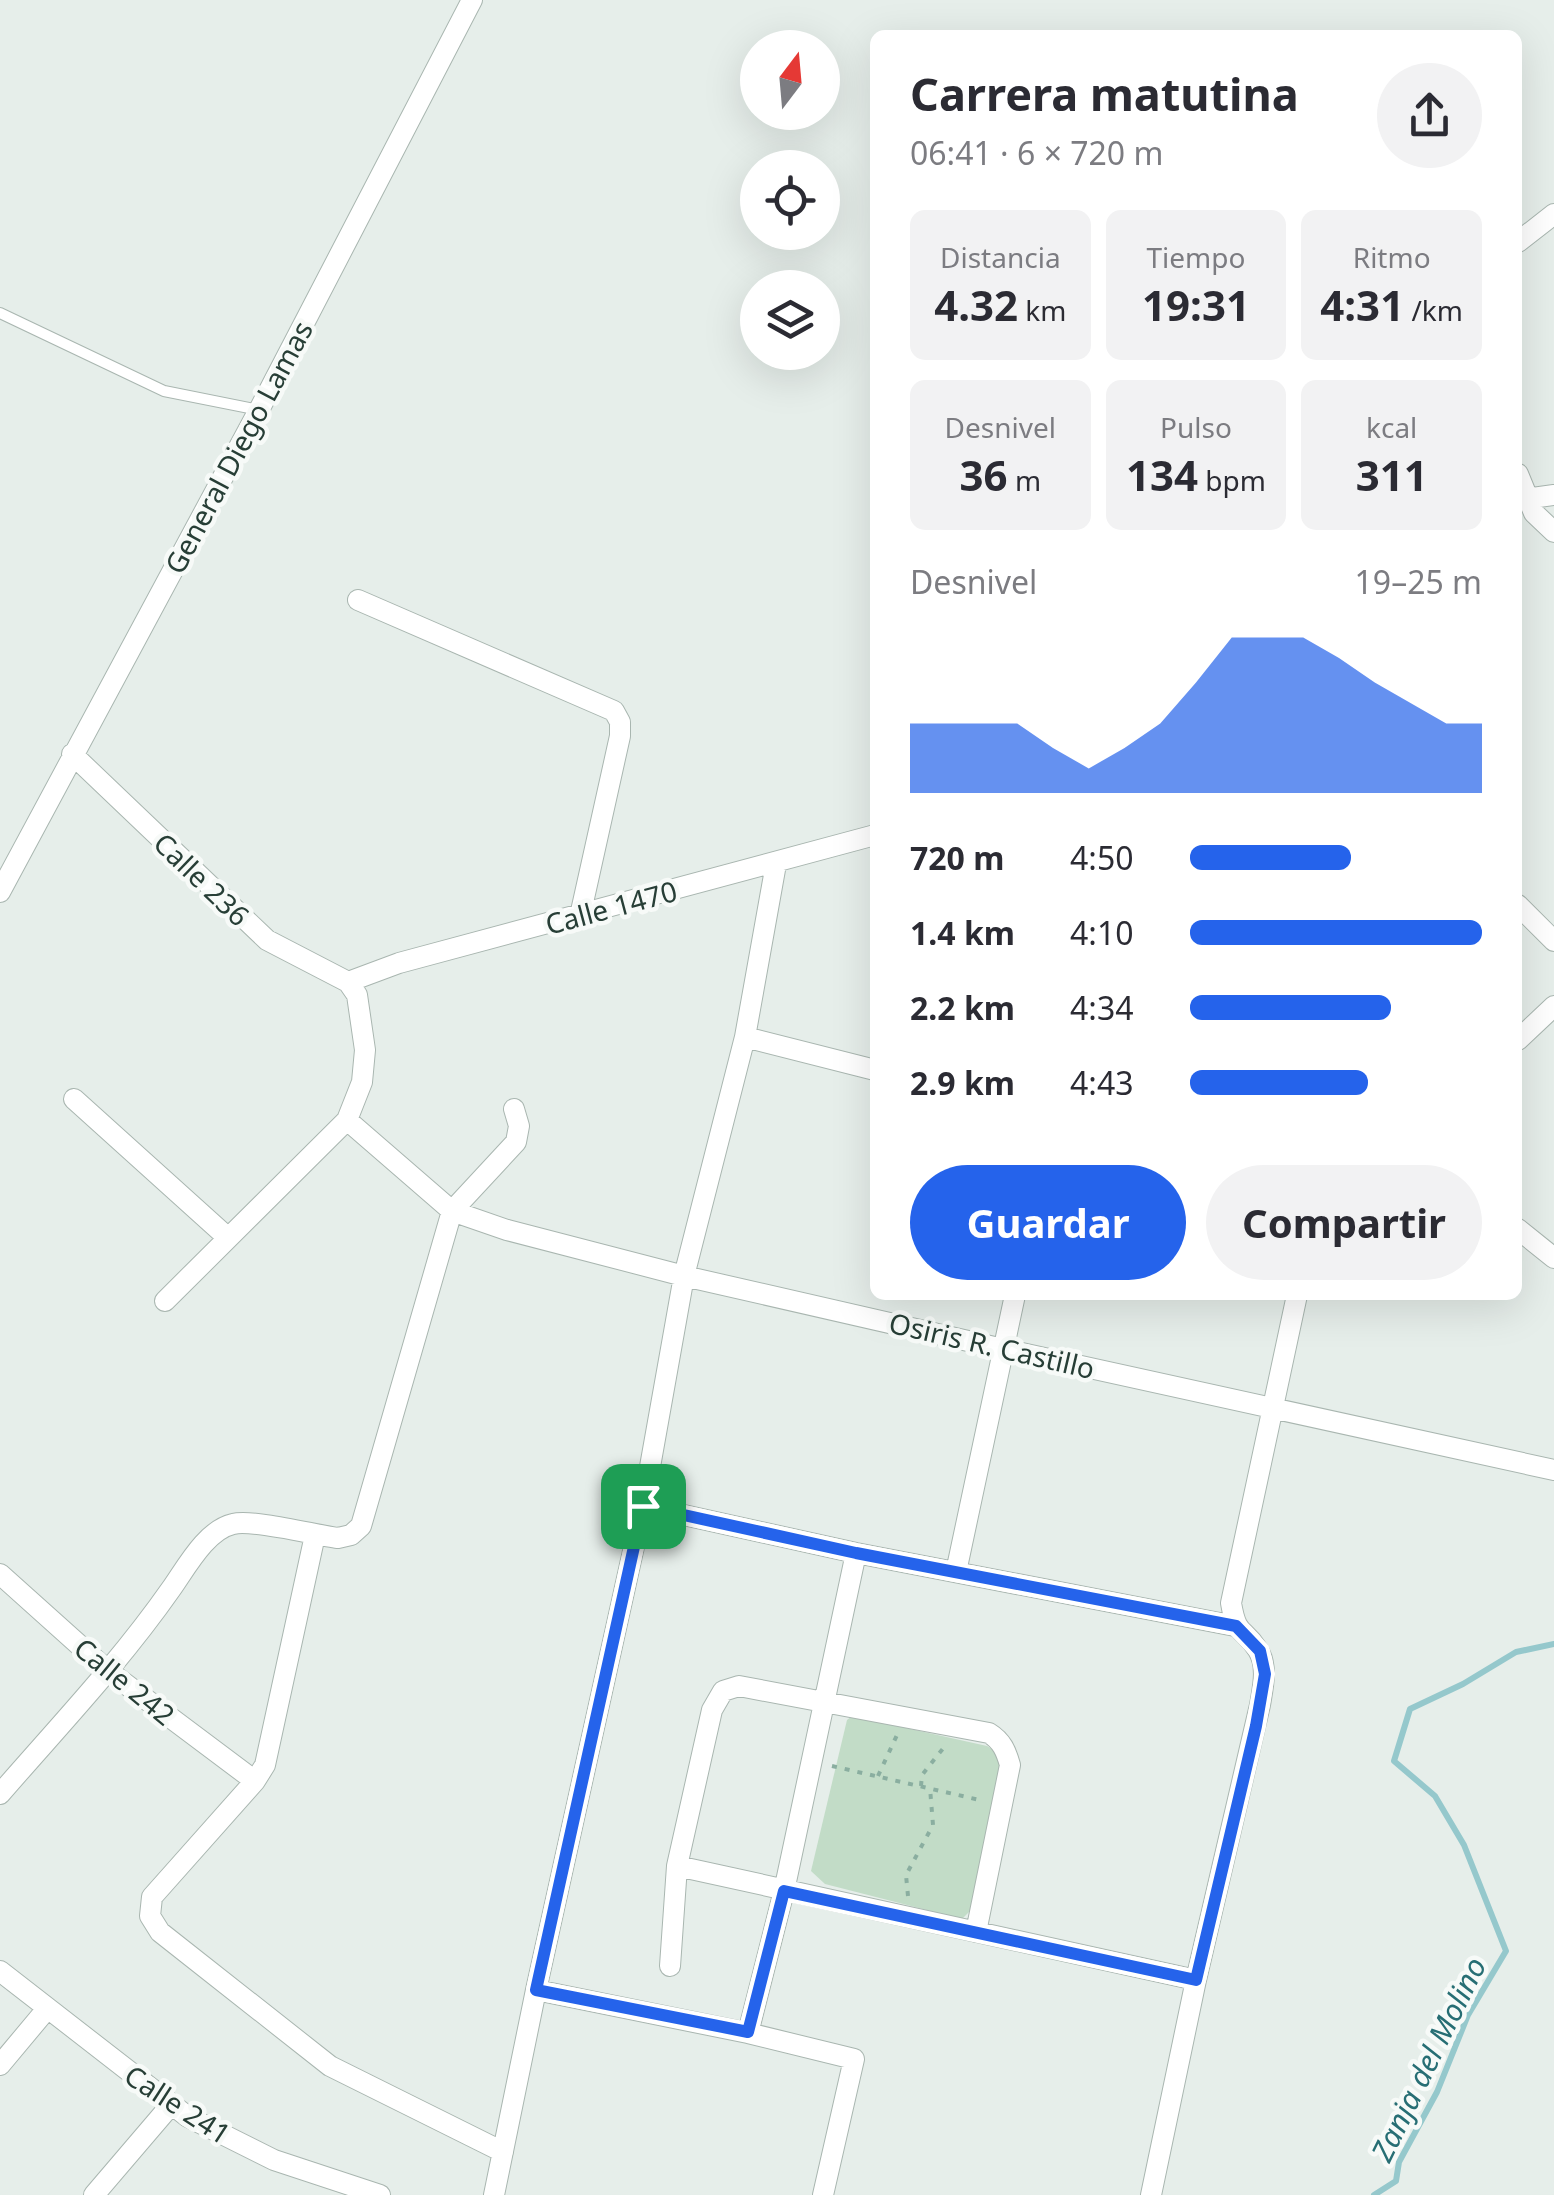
<!DOCTYPE html>
<html lang="es">
<meta charset="utf-8">
<style>
body{margin:0;font-family:"Noto Sans",sans-serif;background:#f2f2f3;color:#2b2b33;height:100vh;display:flex;flex-direction:column;font-size:38px;white-space:nowrap}
*{box-sizing:border-box;margin:0}
p{font-size:32px;color:#7c7c81}
.icon{flex:none;width:55px;height:55px;fill:none;stroke:currentColor;stroke-width:2;stroke-linecap:round;stroke-linejoin:round}
.map{position:relative;flex:1;overflow:hidden}
.sheet{position:absolute;left:870px;top:30px;width:652px;height:1270px;display:flex;flex-direction:column;background:#fff;border-radius:15px;box-shadow:0 10px 40px #0002}
.sheet>*{flex:none}
.needle{width:65px;rotate:16deg}
.buttons{position:absolute;left:740px;top:30px;display:grid;gap:20px}
.buttons a{display:grid;place-items:center;width:100px;height:100px;border-radius:50%;background:#fff;box-shadow:0 10px 40px #0002;font-size:50px}
.pin{position:absolute;display:grid;place-items:center;width:85px;height:85px;color:#fff;margin:-42px;border-radius:20px;box-shadow:0 5px 15px #0006}
.round{display:grid;place-items:center;flex:none;width:105px;height:105px;border-radius:52px;background:#f2f2f3}
.summary{display:flex;align-items:center;justify-content:space-between;height:170px;padding:0 40px}
h1{font-size:45px;font-weight:700;line-height:75px}
.stats{display:grid;grid-template-columns:repeat(3,1fr);gap:15px;height:170px;padding:10px 40px}
.stats div{display:grid;align-content:center;border-radius:15px;background:#f2f2f3;text-align:center}
.stats b{font-size:42px;font-weight:700}
.stats small{font-size:28px;font-weight:400}
.stats p{font-size:28px}
.chart{height:280px;padding:20px 40px}
.chart p{display:flex;justify-content:space-between}
.chart svg{width:100%;height:180px;margin-top:10px;fill:#2563eb;opacity:.7}
.cta{display:flex;gap:20px;margin-top:auto;padding:20px 40px}
.cta a{flex:1;height:115px;border-radius:60px;background:#2563eb;color:#fff;font-size:40px;font-weight:700;line-height:115px;text-align:center}
.cta a+a{background:#f2f2f3;color:#2b2b33}
ul{padding:0 40px;list-style:none;font-size:32px}
li{display:grid;grid-template-columns:160px 120px 1fr;align-items:center;height:75px}
li i{height:25px;border-radius:12px;background:#2563eb}
.map>svg:first-child{display:block}
.green{fill:#c2dcc7}
.lines{fill:none;stroke-linecap:round;stroke-linejoin:round}
.stream{stroke:#95c8cc;stroke-width:6}
.service-casing{stroke:#a9b6b0;stroke-width:12}
.minor-casing{stroke:#a9b6b0;stroke-width:22}
.path{stroke:#8aaea0;stroke-width:4;stroke-dasharray:5 8;stroke-linecap:butt}
.service{stroke:#fff;stroke-width:10}
.minor{stroke:#fff;stroke-width:20}
.route-casing{stroke:#fff;stroke-width:20}
.route{stroke:#2563eb;stroke-width:12}
.labels{text-anchor:middle;dominant-baseline:central;stroke-width:9;stroke-linejoin:round;paint-order:stroke}
.street-label{font-size:28px;fill:#273e36;stroke:#f7faf8}
.water-label{font-size:30px;font-style:italic;fill:#276e74;stroke:#f7faf8}
</style>
<div class="map">
<svg width="1554" height="2195" viewBox="0 0 1554 2195">
<rect width="100%" height="100%" fill="#e6eeea"/>
<path class="green" d="M852 1716 987 1746 997 1752 1004 1767 974 1907 962 1919 825 1884 811 1871 847 1720Z"/>
<g class="lines">
<path class="stream" d="M1374 2195 1396 2181 1399 2162 1437 2092 1468 2015 1506 1951 1464 1845 1435 1796 1394 1761 1410 1709 1463 1684 1516 1652 1554 1644"/>
<g class="service-casing">
<path id="service" d="M0 313 164 391 259 410"/>
</g>
<g class="minor-casing">
<path id="minor" d="M1518 242 1554 214
M1518 474 1534 513 1554 532
M1518 500 1554 495
M358 600 614 711 620 722V736L580 916
M72 754 267 940 348 982 357 995 365 1050 362 1082 347 1120 165 1301
M0 892 259 410 472 0
M1518 905 1554 941
M348 982 399 963 875 835
M745 1037 875 1070
M1518 1040 1554 1006
M74 1099 227 1237
M347 1120 452 1211 507 1230 684 1276 1003 1349 1554 1470
M1518 1229 1554 1258
M643 1506 856 1553 1235 1626
M315 1535 265 1765 255 1781 152 1897 150 1916 160 1932 330 2066 503 2152
M956 1572 1015 1295
M0 1574 107 1670 255 1781
M0 1794C58 1727 120 1662 171 1589 186 1568 206 1530 233 1524 253 1519 315 1535 338 1538L351 1535 361 1526 452 1211 516 1142 519 1126 514 1109
M677 1866 1196 1980
M670 1966 677 1866 712 1710 723 1691 739 1686 989 1733C1002 1741 1006 1751 1010 1765L976 1932
M0 1971 188 2117 274 2160 380 2195
M536 1990 748 2033 854 2059 823 2195
M748 2033 784 1891 856 1553
M0 2065 46 2010
M94 2195 170 2106
M494 2195 536 1990 643 1506 684 1276 745 1037 776 864
M1151 2195 1196 1980 1260 1705C1263 1687 1268 1666 1258 1650 1243 1626 1237 1638 1231 1603L1297 1295"/>
</g>
<path class="path" d="M832 1766 984 1801
M878 1776 897 1735
M921 1786 922 1775 945 1746
M908 1896 906 1875 933 1825 930 1788"/>
<use href="#service" class="service"/>
<use href="#minor" class="minor"/>
</g>
<g class="lines">
<g class="route-casing">
<path id="route" d="M643 1506 856 1553 1236 1626 1260 1651 1265 1674 1256 1726 1196 1980 784 1891 748 2032 536 1990Z"/>
</g>
<use href="#route" class="route"/>
</g>
<g class="labels">
<g class="street-label">
<text transform="translate(238 447) rotate(-62)">General Diego Lamas</text>
<text transform="translate(202 879) rotate(44)">Calle 236</text>
<text transform="translate(611 907) rotate(-15)">Calle 1470</text>
<text transform="translate(992 1345) rotate(13)">Osiris R. Castillo</text>
<text transform="translate(125 1681) rotate(39)">Calle 242</text>
<text transform="translate(178 2104) rotate(33)">Calle 241</text>
</g>
<g class="water-label">
<text transform="translate(1428 2059) rotate(-64)">Zanja del Molino</text>
</g>
</g>
</svg>
<div class="buttons">
<a><svg class="needle" viewBox="-14 -14 28 28"><path d="M0-13l5 13h-10z" fill="#e53935"/><path d="M0 13l5-13h-10z" fill="#7c7c81"/></svg></a>
<a><svg class="icon" aria-label="locate" viewBox="0 0 24 24"><circle cx="12" cy="12" r="6"/><path d="M12 2v4M12 18v4M2 12h4M18 12h4"/></svg></a>
<a><svg class="icon" aria-label="layers" viewBox="0 0 24 24"><path d="M12 4l9 5-9 5-9-5zM3 14l9 5 9-5"/></svg></a>
</div>
<div class="pin" style="left:643px;top:1506px;background:#1e9e55"><svg class="icon" aria-label="arrive" viewBox="0 0 24 24"><path d="M6 21V4h12l-3 4 3 4H6"/></svg></div>
<section class="sheet">
<div class="summary"><div><h1>Carrera matutina</h1><p>06:41 · 6 × 720 m</p></div><a class="round"><svg class="icon" aria-label="share" viewBox="0 0 24 24"><path d="M12 15V3M7 8l5-5 5 5M5 13v7h14v-7"/></svg></a></div>
<div class="stats">
<div><p>Distancia</p><b>4.32<small> km</small></b></div>
<div><p>Tiempo</p><b>19:31</b></div>
<div><p>Ritmo</p><b>4:31<small> /km</small></b></div>
</div>
<div class="stats">
<div><p>Desnivel</p><b>36<small> m</small></b></div>
<div><p>Pulso</p><b>134<small> bpm</small></b></div>
<div><p>kcal</p><b>311</b></div>
</div>
<div class="chart"><p><span>Desnivel</span>19–25 m</p>
<svg viewBox="0 0 160 44" preserveAspectRatio="none"><path d="M0 44V27L10 27L20 27L30 27L40 33L50 38L60 33L70 27L80 17L90 6L100 6L110 6L120 11L130 17L140 22L150 27L160 27V44z"/></svg>
</div>
<ul>
<li><b>720 m</b>4:50<i style="width:55%"></i></li>
<li><b>1.4 km</b>4:10<i style="width:100%"></i></li>
<li><b>2.2 km</b>4:34<i style="width:69%"></i></li>
<li><b>2.9 km</b>4:43<i style="width:61%"></i></li>
</ul>
<div class="cta"><a>Guardar</a><a>Compartir</a></div>
</section>
</div>
